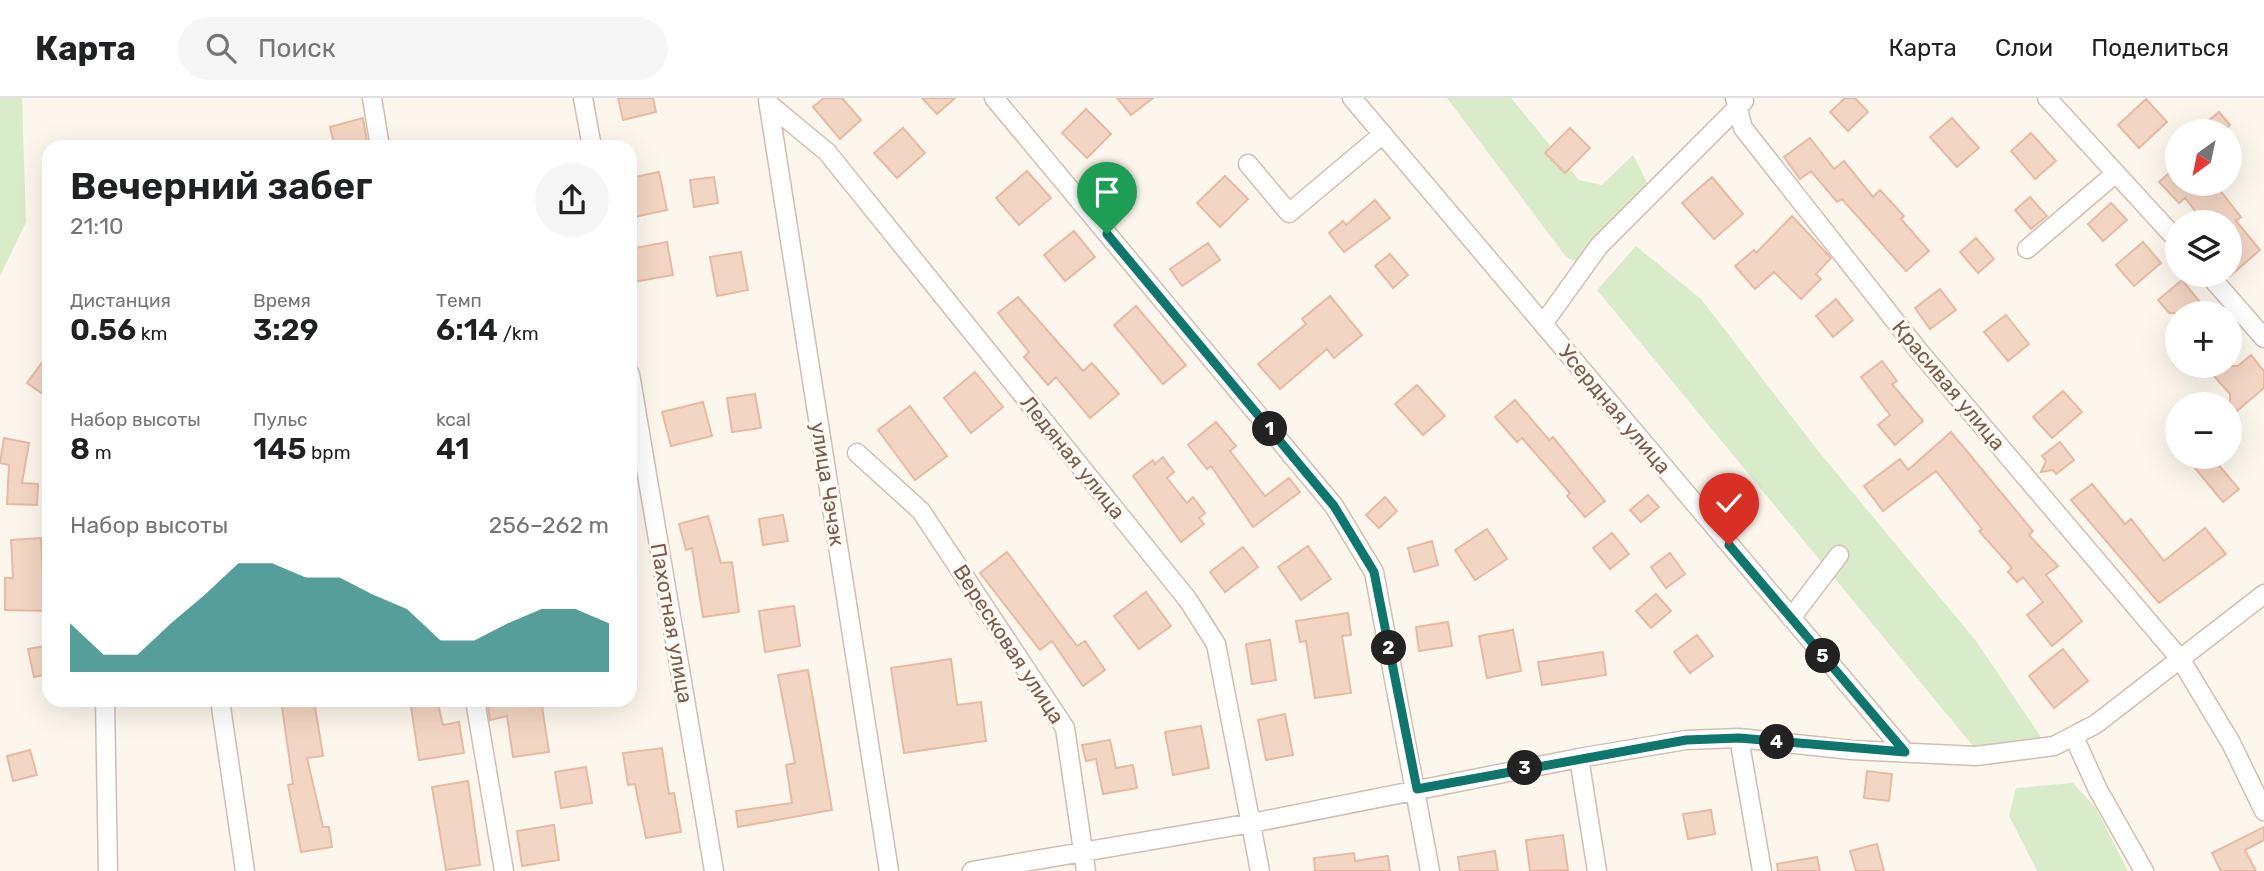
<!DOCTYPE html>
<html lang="ru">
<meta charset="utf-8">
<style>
body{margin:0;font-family:Rubik,sans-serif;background:#f6f6f6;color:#202124;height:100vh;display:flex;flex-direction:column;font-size:26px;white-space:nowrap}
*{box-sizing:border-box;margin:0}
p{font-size:23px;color:#757577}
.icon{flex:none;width:38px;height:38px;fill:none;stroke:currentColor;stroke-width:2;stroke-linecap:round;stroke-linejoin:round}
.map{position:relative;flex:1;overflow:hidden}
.sheet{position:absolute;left:42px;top:42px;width:595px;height:567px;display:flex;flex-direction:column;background:#fff;border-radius:21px;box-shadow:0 7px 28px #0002}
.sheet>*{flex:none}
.needle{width:46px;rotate:213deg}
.fabs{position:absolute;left:2165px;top:21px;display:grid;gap:14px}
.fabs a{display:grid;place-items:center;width:77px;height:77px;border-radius:50%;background:#fff;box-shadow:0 7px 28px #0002;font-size:35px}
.pin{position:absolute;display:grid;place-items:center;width:60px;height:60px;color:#fff;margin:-72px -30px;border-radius:50% 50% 50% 0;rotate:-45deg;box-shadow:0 0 7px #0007}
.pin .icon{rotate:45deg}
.km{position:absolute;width:35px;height:35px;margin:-18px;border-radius:50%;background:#222;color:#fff;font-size:19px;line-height:35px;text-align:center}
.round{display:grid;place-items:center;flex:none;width:74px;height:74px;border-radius:37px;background:#f6f6f6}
.head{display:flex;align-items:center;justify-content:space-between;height:119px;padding:0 28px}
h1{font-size:38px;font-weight:600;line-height:52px}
.figures{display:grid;grid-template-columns:repeat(3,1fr);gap:10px;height:119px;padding:7px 28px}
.figures div{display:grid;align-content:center}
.figures b{font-size:30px;font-weight:600}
.figures small{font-size:19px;font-weight:400}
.figures p{font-size:19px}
.chart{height:196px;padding:14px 28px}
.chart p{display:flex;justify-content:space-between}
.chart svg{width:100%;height:126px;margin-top:7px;fill:#0f766e;opacity:.7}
header{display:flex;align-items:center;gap:42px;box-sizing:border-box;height:98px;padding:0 35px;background:#fff;border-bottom:2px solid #e0e0e0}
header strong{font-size:33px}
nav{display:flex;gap:38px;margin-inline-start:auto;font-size:24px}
.search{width:490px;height:63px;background:#f6f6f6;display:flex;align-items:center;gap:18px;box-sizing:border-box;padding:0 24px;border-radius:38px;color:#757577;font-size:26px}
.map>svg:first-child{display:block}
.green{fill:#d8ecc9}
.building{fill:#f3d5c3;stroke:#e6bba3;stroke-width:2}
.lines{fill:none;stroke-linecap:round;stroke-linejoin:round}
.minor-casing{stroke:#d1beb0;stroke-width:21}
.minor{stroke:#fff;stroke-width:18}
.route-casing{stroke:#fff;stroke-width:14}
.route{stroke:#0f766e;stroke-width:9}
.labels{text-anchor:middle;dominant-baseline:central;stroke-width:6;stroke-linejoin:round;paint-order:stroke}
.street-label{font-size:21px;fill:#7a5c4d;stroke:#fffaf3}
</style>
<header>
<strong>Карта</strong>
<div class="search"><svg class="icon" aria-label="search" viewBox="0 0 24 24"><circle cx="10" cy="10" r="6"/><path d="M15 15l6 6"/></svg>Поиск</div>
<nav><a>Карта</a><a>Слои</a><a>Поделиться</a></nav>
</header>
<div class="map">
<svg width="2264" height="773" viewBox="0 0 2264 773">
<rect width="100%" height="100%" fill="#fdf6ec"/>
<path class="green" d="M0 0H22L26 124 0 178Z
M1447 0H1511L1579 82 1602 87 1633 57 1648 86 1589 170 1566 159Z
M1636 148 1701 201 1815 349 1976 543 2041 639 2016 648H1973L1597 192Z
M2073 685 2095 709 2128 773H2037L2009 718 2016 690Z"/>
<path class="building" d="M618 0H653L656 14 623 22Z
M824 0H842L861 22 840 41 813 9Z
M922 0H955L937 16Z
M1117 0H1153L1131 17Z
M1845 0H1855L1868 14 1848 33 1830 14Z
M2146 1 2167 24 2139 50 2118 27Z
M1086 11 1111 36 1087 60 1062 35Z
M2219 14 2230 27 2223 33H2196Z
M363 20 368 49H335L330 29Z
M1952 20 1979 50 1957 69 1930 39Z
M903 30 925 55 897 80 874 55Z
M1570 30 1590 50 1565 75 1545 55Z
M2031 35 2056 63 2035 81 2011 53Z
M1810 40 1834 71 1844 63 1873 99 1880 92 1904 118 1901 121 1929 153 1906 173 1842 101 1837 104 1811 73 1800 81 1784 59Z
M2177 68V86H2215L2241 119 2236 123 2260 152 2230 178V124H2204L2185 100 2179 105 2159 84Z
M1027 73 1051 100 1019 127 996 100Z
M659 74 667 112 630 120V80Z
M1225 78 1248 101 1220 129 1197 105Z
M714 79 718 105 694 109 690 82Z
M1712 79 1743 116 1714 141 1682 105Z
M2030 99 2047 118 2031 131 2015 112Z
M1375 102 1390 120 1344 154 1329 135 1343 123 1346 127Z
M2111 105 2127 122 2103 143 2088 126Z
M1792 118 1831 160 1816 176 1821 181 1801 201 1774 174 1755 191 1735 168 1754 152 1756 155Z
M1074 133 1095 159 1065 183 1044 157Z
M1976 140 1994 161 1978 175 1960 154Z
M667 144 673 177 633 184 630 151Z
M2143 144 2161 165 2134 188 2116 167Z
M1208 145 1220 162 1182 188 1170 171Z
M741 154 748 192 717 198 710 159Z
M1390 156 1408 177 1393 190 1375 168Z
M2182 182 2209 215H2169L2158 202Z
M1940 191 1956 212 1930 231 1915 210Z
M1330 198 1362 237 1334 260 1327 251 1280 291 1258 266 1306 226 1302 221Z
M1018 199 1083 273 1092 265 1119 296 1090 320 1056 279 1048 287 1024 259 1029 254 998 215Z
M1836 201 1853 222 1833 239 1816 218Z
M1136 208 1186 267 1163 286 1114 227Z
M2006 217 2029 246 2008 263 1984 234Z
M49 255V300L27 285Z
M2251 257 2264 273V290L2230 319V296L2205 268H2238Z
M1882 263 1897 283 1892 286 1923 323 1895 347 1878 327 1890 317 1861 279Z
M975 274 1003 309 971 335 944 300Z
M1417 287 1445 318 1423 337 1395 306Z
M2063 293 2082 314 2052 340 2033 319Z
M755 296 761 330 732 334 727 300Z
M1515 302 1549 342 1553 339 1605 403 1585 419 1567 398 1570 395 1522 340 1517 344 1495 319Z
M703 304 712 338 671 348 662 314Z
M910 308 947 358 915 382 878 332Z
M1216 324 1236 348 1230 353 1265 398 1289 380 1300 394 1253 429 1211 368 1207 371 1188 347Z
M1951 334 2033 433 2029 437 2058 468 2046 477 2082 523 2052 548 2027 517 2043 504 2023 479 2017 484 2008 474 2012 470 1979 433 1982 431 1936 373 1883 413 1864 388 1900 361 1908 372Z
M4 340 29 345 22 385 38 386 37 407 7 406 9 367 0 365Z
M2060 344 2074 362 2056 376 2053 372 2041 374 2046 363 2042 358Z
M1163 359 1174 374 1167 380 1187 405 1193 399 1205 415 1199 420 1204 426 1181 444 1133 378 1153 362 1155 366Z
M2206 359H2212L2239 391 2223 404 2194 369Z
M2092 386 2125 426 2131 421 2164 463 2205 430 2226 456 2159 505 2071 402Z
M1648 397 1659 409 1641 424 1630 412Z
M1385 399 1397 413 1379 430 1366 417Z
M783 417 788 443 763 447 759 421Z
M708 418 721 465 732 464 739 514 703 519 692 450 686 452 679 426Z
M1487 431 1507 461 1475 482 1455 452Z
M1612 435 1629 456 1610 471 1593 450Z
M41 440 43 480H49V513L5 512V480H13L11 442Z
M1432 443 1438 467 1414 474 1408 450Z
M1308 448 1331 481 1301 502 1278 469Z
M1243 449 1258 469 1225 494 1210 474Z
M1007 454 1077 548 1085 543 1105 572 1083 588 1052 543 1040 552 980 475Z
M1670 455 1685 476 1666 490 1651 469Z
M1146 494 1171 528 1139 551 1114 518Z
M1656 496 1671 513 1651 530 1636 513Z
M794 508 800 548 765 554 759 513Z
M1348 515 1351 537 1342 538 1351 595 1315 600 1306 543 1300 544 1296 523Z
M1448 524 1452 548 1419 553 1416 529Z
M1513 532 1521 573 1487 580 1479 538Z
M1697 537 1713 558 1690 575 1674 554Z
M1270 542 1276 582 1252 586 1246 546Z
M49 547V576L34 579 28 551Z
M2063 551 2088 583 2054 610 2029 578Z
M1603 554 1606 577 1542 587 1538 564Z
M951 561 957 607 981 604 986 643 904 655 891 570Z
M808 572 832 712 738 729 736 713 792 705 786 667 795 665 778 577Z
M281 602H314L323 658 307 660 323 729H329L332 749 301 754 288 687 293 686Z
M410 602H437L443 627 459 624 464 655 419 662Z
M487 602H541L549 654 513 659 507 618 490 622Z
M1285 616 1293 657 1266 662 1258 622Z
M1201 628 1209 670 1173 677 1165 634Z
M1110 642 1116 670 1133 667 1137 690 1103 696 1096 661 1086 663 1082 647Z
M662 650 669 696 674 695 681 734 646 740 635 686 628 687 623 655Z
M30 652 37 677 13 683 7 658Z
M586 669 592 705 561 710 555 674Z
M1867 673 1892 676 1889 703 1864 700Z
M468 683 480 767 446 772 432 689Z
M1711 712 1715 736 1688 741 1683 716Z
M554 727 559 762 522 768 517 733Z
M2264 729V742L2245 752 2256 773H2221L2212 755Z
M1563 737 1568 772 1530 773 1526 742Z
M1877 746 1884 773H1856L1850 753Z
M1495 753 1498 773H1460L1458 759Z
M1354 755 1355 763 1388 758 1390 773H1315L1314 760Z
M1817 759 1820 773H1778L1777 766Z"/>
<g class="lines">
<g class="minor-casing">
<path id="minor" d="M372 0 380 49
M583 0 592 49
M994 0 1334 408 1374 474 1430 773
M1352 0 1905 654
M1735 0 1743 30 1918 252 2181 562 2231 645 2264 713
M2047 0 2177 142
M768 2 889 773
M769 6 827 54 1188 502 1216 546 1260 773
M1248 66 1289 115 1383 36
M2027 151 2116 75
M2209 177 2264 240
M1543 226 1599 148 1744 3
M630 276 714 773
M857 355 921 413 1065 630 1086 773
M1791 520 1839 457
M105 602 108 773
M220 602 245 773
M475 602 504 773
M2074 639 2098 692 2144 773
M1739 640 1762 773
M1579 660 1597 773
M972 773 1252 725 1579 660 1686 642 1739 640 1852 652 1976 658 2054 648 2096 626 2264 496"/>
</g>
<use href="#minor" class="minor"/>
</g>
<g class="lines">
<g class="route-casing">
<path id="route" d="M1107 136 1334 408 1374 474 1417 691 1686 642 1739 640 1905 654 1729 447"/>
</g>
<use href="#route" class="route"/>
</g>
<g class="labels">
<g class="street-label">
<text transform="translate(1949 287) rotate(50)">Красивая улица</text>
<text transform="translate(1615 311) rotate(50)">Усердная улица</text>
<text transform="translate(1073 359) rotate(51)">Ледяная улица</text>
<text transform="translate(828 386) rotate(81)">улица Чэчэк</text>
<text transform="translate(672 525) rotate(80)">Пахотная улица</text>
<text transform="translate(1009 546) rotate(57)">Вересковая улица</text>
</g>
</g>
</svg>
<div class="fabs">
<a><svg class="needle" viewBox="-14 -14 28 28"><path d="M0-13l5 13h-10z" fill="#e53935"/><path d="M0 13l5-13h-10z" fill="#757577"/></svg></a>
<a><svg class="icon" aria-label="layers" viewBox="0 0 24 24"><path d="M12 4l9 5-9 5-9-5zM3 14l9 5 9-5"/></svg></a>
<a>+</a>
<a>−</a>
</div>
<div class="pin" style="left:1107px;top:136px;background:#1e9e55"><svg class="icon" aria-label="arrive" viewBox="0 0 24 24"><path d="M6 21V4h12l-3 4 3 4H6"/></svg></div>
<div class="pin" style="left:1729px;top:447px;background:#d93025"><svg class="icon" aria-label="check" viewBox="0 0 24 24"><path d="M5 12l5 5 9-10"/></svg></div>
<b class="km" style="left:1270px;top:331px">1</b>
<b class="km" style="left:1389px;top:550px">2</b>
<b class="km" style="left:1525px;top:670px">3</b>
<b class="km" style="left:1777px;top:644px">4</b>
<b class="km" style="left:1823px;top:558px">5</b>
<section class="sheet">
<div class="head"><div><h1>Вечерний забег</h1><p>21:10</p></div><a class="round"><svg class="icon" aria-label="share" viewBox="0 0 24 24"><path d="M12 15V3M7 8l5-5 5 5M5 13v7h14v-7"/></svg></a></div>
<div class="figures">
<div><p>Дистанция</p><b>0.56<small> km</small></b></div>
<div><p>Время</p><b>3:29</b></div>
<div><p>Темп</p><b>6:14<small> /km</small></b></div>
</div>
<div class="figures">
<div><p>Набор высоты</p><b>8<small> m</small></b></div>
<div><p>Пульс</p><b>145<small> bpm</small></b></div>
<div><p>kcal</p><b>41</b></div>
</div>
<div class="chart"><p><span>Набор высоты</span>256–262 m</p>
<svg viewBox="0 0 160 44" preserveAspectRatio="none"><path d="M0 44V27L10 38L20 38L30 27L40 17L50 6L60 6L70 11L80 11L90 17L100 22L110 33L120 33L130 27L140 22L150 22L160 27V44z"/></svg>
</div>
</section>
</div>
